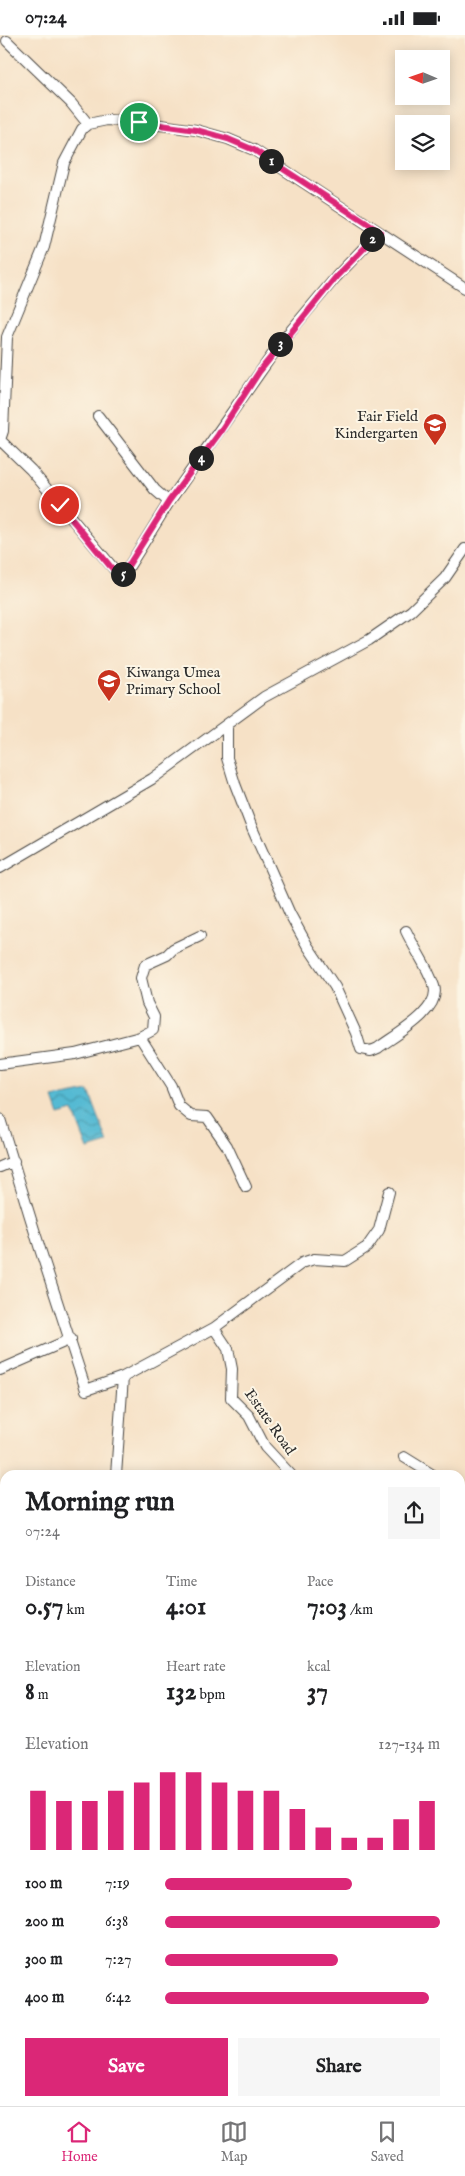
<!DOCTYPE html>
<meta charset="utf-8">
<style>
body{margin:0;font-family:"IM FELL English",serif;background:#f6f6f6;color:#202124;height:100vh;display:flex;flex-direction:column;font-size:19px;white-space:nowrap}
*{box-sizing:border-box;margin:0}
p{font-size:16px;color:#757577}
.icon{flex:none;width:28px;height:28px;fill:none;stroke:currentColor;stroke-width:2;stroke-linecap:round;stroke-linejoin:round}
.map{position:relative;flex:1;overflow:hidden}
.side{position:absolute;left:0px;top:1435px;width:465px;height:636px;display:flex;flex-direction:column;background:#fff;border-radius:15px 15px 0 0;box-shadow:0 2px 12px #0003}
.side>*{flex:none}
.needle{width:32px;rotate:272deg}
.tools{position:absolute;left:395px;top:15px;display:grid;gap:10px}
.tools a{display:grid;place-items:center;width:55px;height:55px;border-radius:0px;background:#fff;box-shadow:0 2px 12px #0003;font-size:25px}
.pin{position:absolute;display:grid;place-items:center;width:42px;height:42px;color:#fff;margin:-21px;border:2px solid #fff;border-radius:50%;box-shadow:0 1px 5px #0007}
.km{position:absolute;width:25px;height:25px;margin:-12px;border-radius:50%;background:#222;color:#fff;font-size:14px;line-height:25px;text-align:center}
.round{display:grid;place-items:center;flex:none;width:52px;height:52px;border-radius:0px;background:#f6f6f6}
.summary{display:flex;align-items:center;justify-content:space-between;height:85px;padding:0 25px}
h1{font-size:28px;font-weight:800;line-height:38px}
.metrics{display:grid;grid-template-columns:repeat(3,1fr);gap:8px;height:85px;padding:5px 25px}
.metrics div{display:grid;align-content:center}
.metrics b{font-size:25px;font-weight:800}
.metrics small{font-size:14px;font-weight:400}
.metrics p{font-size:14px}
.chart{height:140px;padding:10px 25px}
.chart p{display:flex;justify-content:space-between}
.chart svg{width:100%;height:90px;margin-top:5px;stroke:#db2777;stroke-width:6}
.action{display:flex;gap:10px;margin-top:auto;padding:10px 25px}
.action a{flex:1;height:58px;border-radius:0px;background:#db2777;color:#fff;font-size:20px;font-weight:800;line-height:58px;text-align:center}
.action a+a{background:#f6f6f6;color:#202124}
ul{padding:0 25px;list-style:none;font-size:16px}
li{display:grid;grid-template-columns:80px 60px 1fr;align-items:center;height:38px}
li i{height:12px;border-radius:6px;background:#db2777}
.status{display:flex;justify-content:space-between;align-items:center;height:35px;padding:0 25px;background:#fff;direction:ltr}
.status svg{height:14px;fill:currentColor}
.tab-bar{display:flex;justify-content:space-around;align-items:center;height:70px;border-top:1px solid #e0e0e0;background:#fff;font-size:14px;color:#757577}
.tab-bar a{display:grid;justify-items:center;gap:2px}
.tab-bar .active{color:#db2777}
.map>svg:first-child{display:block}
.water{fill:url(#water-waves);stroke:#40727f}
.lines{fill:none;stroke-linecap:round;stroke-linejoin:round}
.minor-casing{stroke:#494642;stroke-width:12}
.tertiary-casing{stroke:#494642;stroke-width:15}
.minor{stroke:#fff;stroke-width:10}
.tertiary{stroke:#fff;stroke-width:12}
.route-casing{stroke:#fff;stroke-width:10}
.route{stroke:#db2777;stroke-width:6}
.labels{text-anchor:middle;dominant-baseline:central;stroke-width:4;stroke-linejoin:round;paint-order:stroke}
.poi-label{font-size:15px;fill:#2b2b2b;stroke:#fcf5e5;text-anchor:end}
.street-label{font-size:15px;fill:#2b2b2b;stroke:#fcf5e5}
</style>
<div class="status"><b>07:24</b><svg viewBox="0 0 49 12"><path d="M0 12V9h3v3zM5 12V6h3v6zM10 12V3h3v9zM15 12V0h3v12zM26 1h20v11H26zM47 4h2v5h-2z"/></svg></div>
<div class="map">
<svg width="465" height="2071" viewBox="0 0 465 2071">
<defs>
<pattern id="water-waves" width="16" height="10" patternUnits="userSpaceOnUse" patternTransform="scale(1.25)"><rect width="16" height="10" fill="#54bad3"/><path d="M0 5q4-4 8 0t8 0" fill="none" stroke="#4697ab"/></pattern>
</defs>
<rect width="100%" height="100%" fill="#fcf5e5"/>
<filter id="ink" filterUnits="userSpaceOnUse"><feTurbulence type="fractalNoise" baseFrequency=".02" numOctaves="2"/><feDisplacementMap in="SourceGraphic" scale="10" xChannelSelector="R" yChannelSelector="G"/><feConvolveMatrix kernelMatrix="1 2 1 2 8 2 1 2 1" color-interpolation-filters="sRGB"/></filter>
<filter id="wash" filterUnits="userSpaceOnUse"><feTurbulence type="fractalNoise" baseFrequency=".0096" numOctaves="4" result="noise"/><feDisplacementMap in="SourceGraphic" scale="20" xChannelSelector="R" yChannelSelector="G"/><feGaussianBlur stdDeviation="1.12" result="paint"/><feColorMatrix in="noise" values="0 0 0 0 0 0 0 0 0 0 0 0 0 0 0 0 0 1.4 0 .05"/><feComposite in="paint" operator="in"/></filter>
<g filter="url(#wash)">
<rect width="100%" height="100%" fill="#f6e1c6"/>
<path class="water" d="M89 1056 108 1108 88 1114 73 1076 59 1080 53 1063Z"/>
</g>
<g filter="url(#ink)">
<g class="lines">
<g class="minor-casing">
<path id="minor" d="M7 6 71 68 88 89
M98 381 155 455 169 467 282 306 336 242 379 197
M0 405 3 396 7 302 44 212 64 128 82 94 88 89 107 85 139 87 196 95 228 104 254 115 465 253
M0 405 31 435 119 540 123 539 128 533 169 467
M227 689V723L235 749 252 793 290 879 307 910 335 952 356 998 361 1014 371 1016 378 1013C395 1000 442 975 434 951 428 932 415 915 406 896
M0 833 152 744 264 662 369 605 411 576 445 543 465 514
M140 1002 153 995 154 982 147 968 141 943 145 930 167 920 173 914 200 901
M0 1029 75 1019 140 1002 171 1051 179 1071 191 1081 207 1082 227 1111 246 1152
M0 1084 40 1214 86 1355 123 1342 116 1440
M0 1132 14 1126
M214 1293 228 1314 232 1334 231 1363 249 1381 265 1412 291 1440
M0 1335 71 1304
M123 1342 214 1293 302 1228 314 1224 345 1226 367 1212 379 1195 389 1157
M404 1422 433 1440
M460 1457 465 1460
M0 1651 5 1652
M460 1697 465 1709
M0 1735 5 1736
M0 1831H5
M460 1980 465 1989
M29 2071V2066
M142 2071V2066
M403 2071 405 2066"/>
</g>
<g class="tertiary-casing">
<path id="tertiary" d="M460 1838 465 1836
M0 1997H5"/>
</g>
<use href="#minor" class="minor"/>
<use href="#tertiary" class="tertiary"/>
</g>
</g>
<g class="lines" filter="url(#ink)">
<g class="route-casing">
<path id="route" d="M60 470 110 531 119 540 123 539 169 466 218 400 259 337 336 242 380 197 254 115 228 104 196 95 139 87"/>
</g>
<use href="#route" class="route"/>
</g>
<defs>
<g id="school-pin" transform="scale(1.25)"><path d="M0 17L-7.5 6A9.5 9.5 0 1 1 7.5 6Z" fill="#c8321e" stroke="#fcf5e5"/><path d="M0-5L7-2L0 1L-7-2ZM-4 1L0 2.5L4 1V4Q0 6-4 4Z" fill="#fff"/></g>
</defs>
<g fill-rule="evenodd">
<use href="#school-pin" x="435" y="390"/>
<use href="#school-pin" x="109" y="646"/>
</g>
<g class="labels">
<g class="poi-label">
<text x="418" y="381">Fair Field<tspan x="418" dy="17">Kindergarten</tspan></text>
<text x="126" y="637" text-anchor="start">Kiwanga Umea<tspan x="126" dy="17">Primary School</tspan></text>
</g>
<g class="street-label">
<text transform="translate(270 1387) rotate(55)">Estate Road</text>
</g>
</g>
</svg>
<div class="tools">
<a><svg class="needle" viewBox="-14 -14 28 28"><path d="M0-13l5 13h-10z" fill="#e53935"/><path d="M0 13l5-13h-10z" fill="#757577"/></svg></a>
<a><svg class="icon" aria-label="layers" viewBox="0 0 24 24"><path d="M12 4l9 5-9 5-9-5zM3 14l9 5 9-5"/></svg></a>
</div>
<div class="pin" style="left:139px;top:87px;background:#1e9e55"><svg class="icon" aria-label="arrive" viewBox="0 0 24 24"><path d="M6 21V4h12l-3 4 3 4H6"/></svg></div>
<div class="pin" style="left:60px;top:470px;background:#d93025"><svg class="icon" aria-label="check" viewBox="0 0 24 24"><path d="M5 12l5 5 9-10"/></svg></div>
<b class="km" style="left:271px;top:126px">1</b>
<b class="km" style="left:372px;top:204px">2</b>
<b class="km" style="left:280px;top:309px">3</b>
<b class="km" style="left:201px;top:423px">4</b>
<b class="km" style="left:123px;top:539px">5</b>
<section class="side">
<div class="summary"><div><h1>Morning run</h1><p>07:24</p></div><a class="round"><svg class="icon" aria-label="share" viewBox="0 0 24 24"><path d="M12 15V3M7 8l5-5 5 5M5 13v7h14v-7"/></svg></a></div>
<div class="metrics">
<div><p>Distance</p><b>0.57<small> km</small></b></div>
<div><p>Time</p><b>4:01</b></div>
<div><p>Pace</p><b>7:03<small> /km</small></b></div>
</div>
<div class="metrics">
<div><p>Elevation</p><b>8<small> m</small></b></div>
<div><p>Heart rate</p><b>132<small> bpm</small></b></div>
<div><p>kcal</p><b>37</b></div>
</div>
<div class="chart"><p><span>Elevation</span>127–134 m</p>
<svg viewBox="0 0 160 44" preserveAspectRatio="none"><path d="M5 44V15M15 44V20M25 44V20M35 44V15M45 44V11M55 44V6M65 44V6M75 44V11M85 44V15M95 44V15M105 44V24M115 44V33M125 44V38M135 44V38M145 44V29M155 44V20"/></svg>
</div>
<ul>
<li><b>100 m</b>7:19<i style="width:68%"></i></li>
<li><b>200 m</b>6:38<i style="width:100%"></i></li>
<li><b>300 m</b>7:27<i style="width:63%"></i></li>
<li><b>400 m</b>6:42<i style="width:96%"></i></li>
</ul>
<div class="action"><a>Save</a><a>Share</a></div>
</section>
</div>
<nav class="tab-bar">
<a class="active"><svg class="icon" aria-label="home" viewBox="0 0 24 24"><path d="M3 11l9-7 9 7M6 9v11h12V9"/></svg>Home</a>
<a><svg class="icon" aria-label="map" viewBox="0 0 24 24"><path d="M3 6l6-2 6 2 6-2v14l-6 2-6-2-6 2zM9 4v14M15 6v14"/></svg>Map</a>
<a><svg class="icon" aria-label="saved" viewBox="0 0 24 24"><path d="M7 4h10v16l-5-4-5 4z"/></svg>Saved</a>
</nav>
